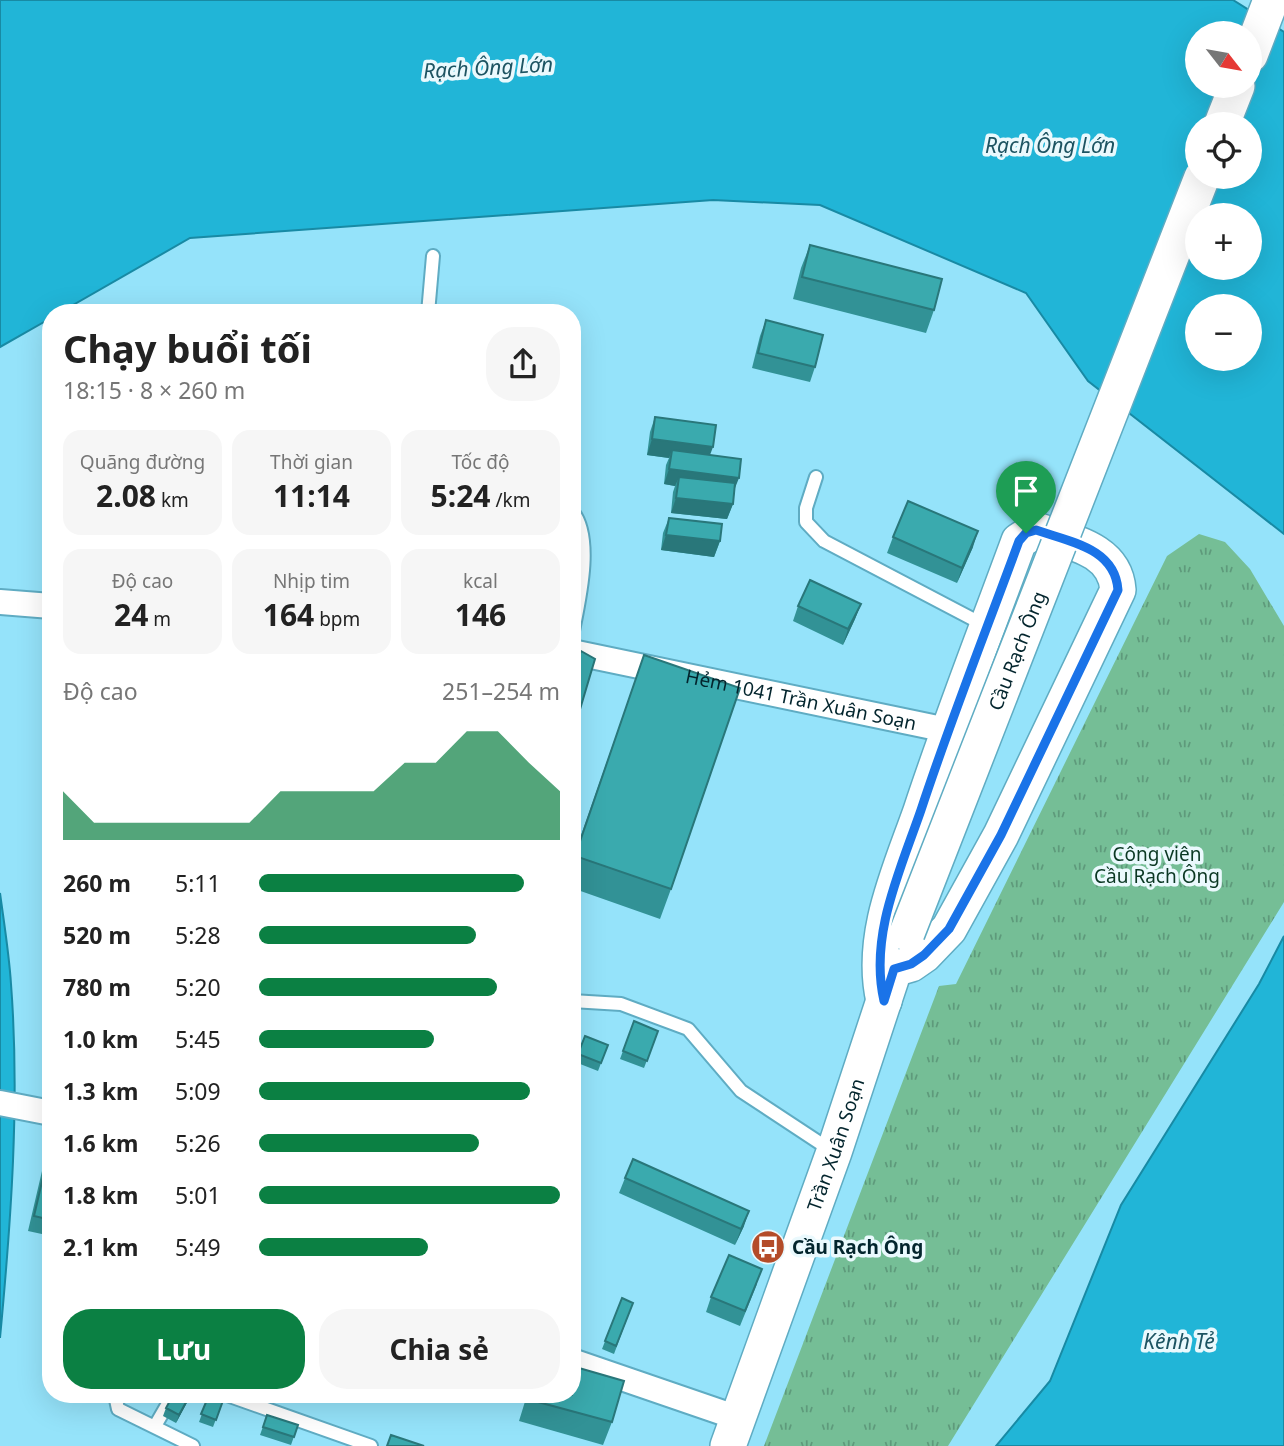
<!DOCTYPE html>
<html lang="vi">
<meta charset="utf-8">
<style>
body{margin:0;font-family:"Noto Sans",sans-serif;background:#f6f6f6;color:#222;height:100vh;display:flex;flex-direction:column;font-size:26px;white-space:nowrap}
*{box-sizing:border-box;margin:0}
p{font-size:23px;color:#767676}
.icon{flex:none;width:38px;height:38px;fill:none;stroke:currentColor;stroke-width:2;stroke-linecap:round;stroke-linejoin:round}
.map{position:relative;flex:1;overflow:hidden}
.panel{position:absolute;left:42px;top:304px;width:539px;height:1099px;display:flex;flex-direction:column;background:#fff;border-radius:28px;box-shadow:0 7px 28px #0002}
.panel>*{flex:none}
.needle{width:46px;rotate:121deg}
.buttons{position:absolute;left:1185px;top:21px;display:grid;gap:14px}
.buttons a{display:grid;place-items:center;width:77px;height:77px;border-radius:50%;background:#fff;box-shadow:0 7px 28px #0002;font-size:35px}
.pin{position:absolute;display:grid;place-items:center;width:60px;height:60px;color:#fff;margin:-72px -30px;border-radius:50% 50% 50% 0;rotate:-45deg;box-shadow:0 0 7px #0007}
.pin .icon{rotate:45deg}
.round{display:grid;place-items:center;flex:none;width:74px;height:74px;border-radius:28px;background:#f6f6f6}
.head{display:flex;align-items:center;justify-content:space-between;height:119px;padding:0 21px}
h1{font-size:38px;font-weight:700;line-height:52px}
.stats{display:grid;grid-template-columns:repeat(3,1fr);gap:10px;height:119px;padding:7px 21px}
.stats div{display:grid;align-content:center;border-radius:18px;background:#f6f6f6;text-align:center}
.stats b{font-size:30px;font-weight:700}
.stats small{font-size:19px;font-weight:400}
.stats p{font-size:19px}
.chart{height:196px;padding:14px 21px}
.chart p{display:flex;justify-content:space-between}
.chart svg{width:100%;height:126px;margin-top:7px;fill:#0b8043;opacity:.7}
.cta{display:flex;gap:14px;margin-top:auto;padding:14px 21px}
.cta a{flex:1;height:80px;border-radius:28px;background:#0b8043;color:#fff;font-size:28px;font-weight:700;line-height:80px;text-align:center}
.cta a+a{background:#f6f6f6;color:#222}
ul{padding:0 21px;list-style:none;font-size:23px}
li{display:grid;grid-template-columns:112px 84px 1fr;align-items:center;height:52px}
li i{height:18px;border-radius:9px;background:#0b8043}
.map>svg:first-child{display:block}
.park{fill:url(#park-tufts)}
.water{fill:#21b5d7;stroke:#188aa4;stroke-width:2;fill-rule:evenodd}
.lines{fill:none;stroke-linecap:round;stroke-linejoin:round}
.lane-casing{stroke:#5facc3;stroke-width:16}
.street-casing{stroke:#5facc3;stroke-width:28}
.secondary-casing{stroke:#5facc3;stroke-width:38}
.lane{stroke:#fff;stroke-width:12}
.street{stroke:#fff;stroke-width:24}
.secondary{stroke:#fff;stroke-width:35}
.secondary-bridge-casing{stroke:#5facc3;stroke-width:38;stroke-linecap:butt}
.secondary-bridge{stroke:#fff;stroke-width:35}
.wall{fill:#329296}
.shaded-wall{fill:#29777a}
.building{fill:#3aaaae;stroke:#29777a;stroke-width:2}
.route-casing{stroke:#fff;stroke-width:14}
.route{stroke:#1a73e8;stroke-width:9}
.labels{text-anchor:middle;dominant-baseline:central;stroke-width:7;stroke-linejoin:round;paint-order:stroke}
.street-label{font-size:19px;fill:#03252d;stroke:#eaf9fd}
.park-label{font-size:19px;fill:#0b3823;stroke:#eaf9fd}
.poi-label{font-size:19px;font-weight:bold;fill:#03252d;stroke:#eaf9fd;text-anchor:start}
.water-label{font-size:21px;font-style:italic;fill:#1d5462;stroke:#eaf9fd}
</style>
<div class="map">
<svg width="1284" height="1446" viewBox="0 0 1284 1446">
<defs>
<pattern id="park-tufts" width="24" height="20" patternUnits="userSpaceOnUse" patternTransform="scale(1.75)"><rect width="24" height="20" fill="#75be96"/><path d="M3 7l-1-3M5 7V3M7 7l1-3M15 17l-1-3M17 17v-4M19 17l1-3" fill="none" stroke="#5e9a7b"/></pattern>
</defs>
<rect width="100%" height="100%" fill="#95e3fa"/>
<path class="park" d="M1199 534 1225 542 1250 569 1284 626V902L948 1446H764L939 986 956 984 1167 556Z"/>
<path class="water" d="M0 0H1233L1284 32V534L1088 381 1026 293 820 205 713 200 190 238 59 313H51V318L0 347ZM1197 33H1250V86H1197ZM1197 124H1250V177H1197ZM1197 215H1250V268H1197ZM1197 306H1250V359H1197Z
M0 893C4 923 9 953 11 984 20 1101 11 1221 0 1338Z
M1284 936V1446H996L1050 1381 1121 1205 1259 984Z"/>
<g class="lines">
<g class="lane-casing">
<path id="lane" d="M428 313 433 256
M816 477 806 508V522L824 541 986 626
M572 511C595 538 578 605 572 636
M572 1001 621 1004 688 1029 741 1091 832 1151
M115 1395 118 1409 193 1446
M227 1395 371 1446
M155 1426 173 1395"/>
</g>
<g class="street-casing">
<g id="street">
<path d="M0 602 51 606"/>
<path id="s1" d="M572 652 947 730"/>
<path d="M0 1103 51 1113"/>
<path d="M572 1361 738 1418"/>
</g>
</g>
<g class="secondary-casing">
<g id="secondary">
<path d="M1250 55 1271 0"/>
<path d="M1222 124 1237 86"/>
<path d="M884 1001C869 936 900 871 921 811 951 720 986 631 1019 541L1036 530C1069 542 1115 548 1118 590L1001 835 949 929 924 955 911 964 894 969"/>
<path id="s2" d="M728 1446 834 1152 891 979"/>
</g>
</g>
<use href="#lane" class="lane"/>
<use href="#street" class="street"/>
<use href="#secondary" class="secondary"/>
<g class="secondary-bridge-casing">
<g id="secondary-bridge">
<path id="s3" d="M907 933 1202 177"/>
</g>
</g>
<use href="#secondary-bridge" class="secondary-bridge"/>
</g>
<path class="wall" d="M810 245 934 310 926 333 793 299 801 268Z
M766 320 815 367 810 382 752 368 760 336Z
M655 417 710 455 735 488 733 504 727 519 671 513 673 492 675 486 664 484 666 465 669 458 647 455 650 432Z
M669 518 720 541 714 557 661 550 663 533Z
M893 537 973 547 957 583 887 553Z
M861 604 855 619 843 645 793 621 798 606Z
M634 684 671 889 660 919 572 888V861Z
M634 1021 658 1031 644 1068 620 1059Z
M585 1036 608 1045 598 1071 575 1062Z
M48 1156H51V1236L28 1231 42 1171Z
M625 1178 744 1226 735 1245 619 1193Z
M757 1284 740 1326 706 1312 711 1297Z
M622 1298 633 1303 614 1354 602 1349Z
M191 1395 176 1423 163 1416 166 1408Z
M209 1395H225L213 1427 199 1422Z
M527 1395H572L612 1422 603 1445 519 1421Z
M267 1415 298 1425 291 1445 260 1435Z"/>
<path class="shaded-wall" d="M652 439 713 447 707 463 672 450 669 458 647 455Z
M669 469 739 478 733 493 679 477 675 486 664 484Z
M676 498 733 504 727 519 671 513Z
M978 531 973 547 957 583 962 568Z
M666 535 720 541 714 557 661 550Z
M861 604 855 619 843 645 848 629Z
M749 1211 744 1226 735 1245 741 1229Z
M190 1395H191L176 1423 179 1415Z"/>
<path class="building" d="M810 245 942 279 934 310 802 277Z
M766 320 823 335 815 367 758 353Z
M655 417 716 425 713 447 652 439Z
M672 450 741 459 739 478 669 469Z
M679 477 735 483 733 504 676 498Z
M908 501 978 531 962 568 893 537Z
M669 518 722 524 720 541 666 535Z
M810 580 861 604 848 629 798 606Z
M581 651 595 659 578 716 572 713V675Z
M644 655 740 688 671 889 575 856Z
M572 717 577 719 572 735Z
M634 1021 658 1031 647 1061 623 1051Z
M585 1036 608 1045 601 1063 578 1054Z
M48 1156H51V1220L34 1216Z
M633 1159 749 1211 741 1229 625 1178Z
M729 1255 762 1269 745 1311 711 1297Z
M622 1298 633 1303 616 1346 605 1341Z
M572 1366 624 1381 612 1422 527 1399 529 1395H572Z
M173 1395H190L179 1415 166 1408Z
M209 1395H225L216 1420 201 1414Z
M267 1415 298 1425 294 1437 263 1427Z
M391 1435 424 1446H387Z"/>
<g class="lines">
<g class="route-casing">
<path id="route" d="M1036 530C1070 542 1115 548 1118 590L1001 835 949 929 924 955 911 964 894 969 884 1001C869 936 900 871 921 810 951 719 986 631 1019 541L1026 533Z"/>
</g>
<use href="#route" class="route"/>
</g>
<defs>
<g id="bus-disc" transform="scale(1.75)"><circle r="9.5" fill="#b44c29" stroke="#eaf9fd"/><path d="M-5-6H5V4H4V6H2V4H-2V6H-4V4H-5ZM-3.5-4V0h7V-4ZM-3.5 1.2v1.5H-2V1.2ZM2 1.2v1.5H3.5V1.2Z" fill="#fff"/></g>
</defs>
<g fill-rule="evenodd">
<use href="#bus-disc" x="768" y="1247"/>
</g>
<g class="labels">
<g class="street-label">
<text stroke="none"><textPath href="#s3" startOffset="303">Cầu Rạch Ông</textPath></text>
<text stroke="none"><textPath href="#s1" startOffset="234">Hẻm 1041 Trần Xuân Soạn</textPath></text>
<text stroke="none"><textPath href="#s2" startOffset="320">Trần Xuân Soạn</textPath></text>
</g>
<g class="park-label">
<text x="1157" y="854">Công viên<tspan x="1157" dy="22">Cầu Rạch Ông</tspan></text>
</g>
<g class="poi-label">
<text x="792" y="1247">Cầu Rạch Ông</text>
</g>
<g class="water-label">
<text transform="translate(488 67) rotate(-3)">Rạch Ông Lớn</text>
<text x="1050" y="145">Rạch Ông Lớn</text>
<text x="1179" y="1341">Kênh Tẻ</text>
</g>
</g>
</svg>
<div class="buttons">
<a><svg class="needle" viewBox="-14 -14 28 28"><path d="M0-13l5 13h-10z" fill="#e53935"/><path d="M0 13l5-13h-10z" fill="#767676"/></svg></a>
<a><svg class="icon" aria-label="locate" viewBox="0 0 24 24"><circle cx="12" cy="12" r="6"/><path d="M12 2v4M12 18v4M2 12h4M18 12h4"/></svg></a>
<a>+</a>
<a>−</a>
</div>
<div class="pin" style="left:1026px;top:533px;background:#1e9e55"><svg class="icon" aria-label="arrive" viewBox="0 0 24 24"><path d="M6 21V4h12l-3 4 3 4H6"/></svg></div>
<section class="panel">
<div class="head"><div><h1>Chạy buổi tối</h1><p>18:15 · 8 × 260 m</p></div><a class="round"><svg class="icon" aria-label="share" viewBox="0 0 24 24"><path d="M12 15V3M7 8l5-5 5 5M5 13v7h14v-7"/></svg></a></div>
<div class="stats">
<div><p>Quãng đường</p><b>2.08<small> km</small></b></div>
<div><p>Thời gian</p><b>11:14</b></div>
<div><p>Tốc độ</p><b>5:24<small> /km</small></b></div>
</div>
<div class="stats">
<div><p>Độ cao</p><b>24<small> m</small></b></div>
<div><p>Nhịp tim</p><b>164<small> bpm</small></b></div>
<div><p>kcal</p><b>146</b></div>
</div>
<div class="chart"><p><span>Độ cao</span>251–254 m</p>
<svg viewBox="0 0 160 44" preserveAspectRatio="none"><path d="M0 44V27L10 38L20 38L30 38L40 38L50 38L60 38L70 27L80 27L90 27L100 27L110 17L120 17L130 6L140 6L150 17L160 27V44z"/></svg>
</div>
<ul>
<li><b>260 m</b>5:11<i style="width:88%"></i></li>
<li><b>520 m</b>5:28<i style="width:72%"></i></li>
<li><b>780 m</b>5:20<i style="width:79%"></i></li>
<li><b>1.0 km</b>5:45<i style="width:58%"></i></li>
<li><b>1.3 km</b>5:09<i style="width:90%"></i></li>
<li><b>1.6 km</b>5:26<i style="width:73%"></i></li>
<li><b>1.8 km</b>5:01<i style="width:100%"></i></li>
<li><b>2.1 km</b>5:49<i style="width:56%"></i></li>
</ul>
<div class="cta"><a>Lưu</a><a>Chia sẻ</a></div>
</section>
</div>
